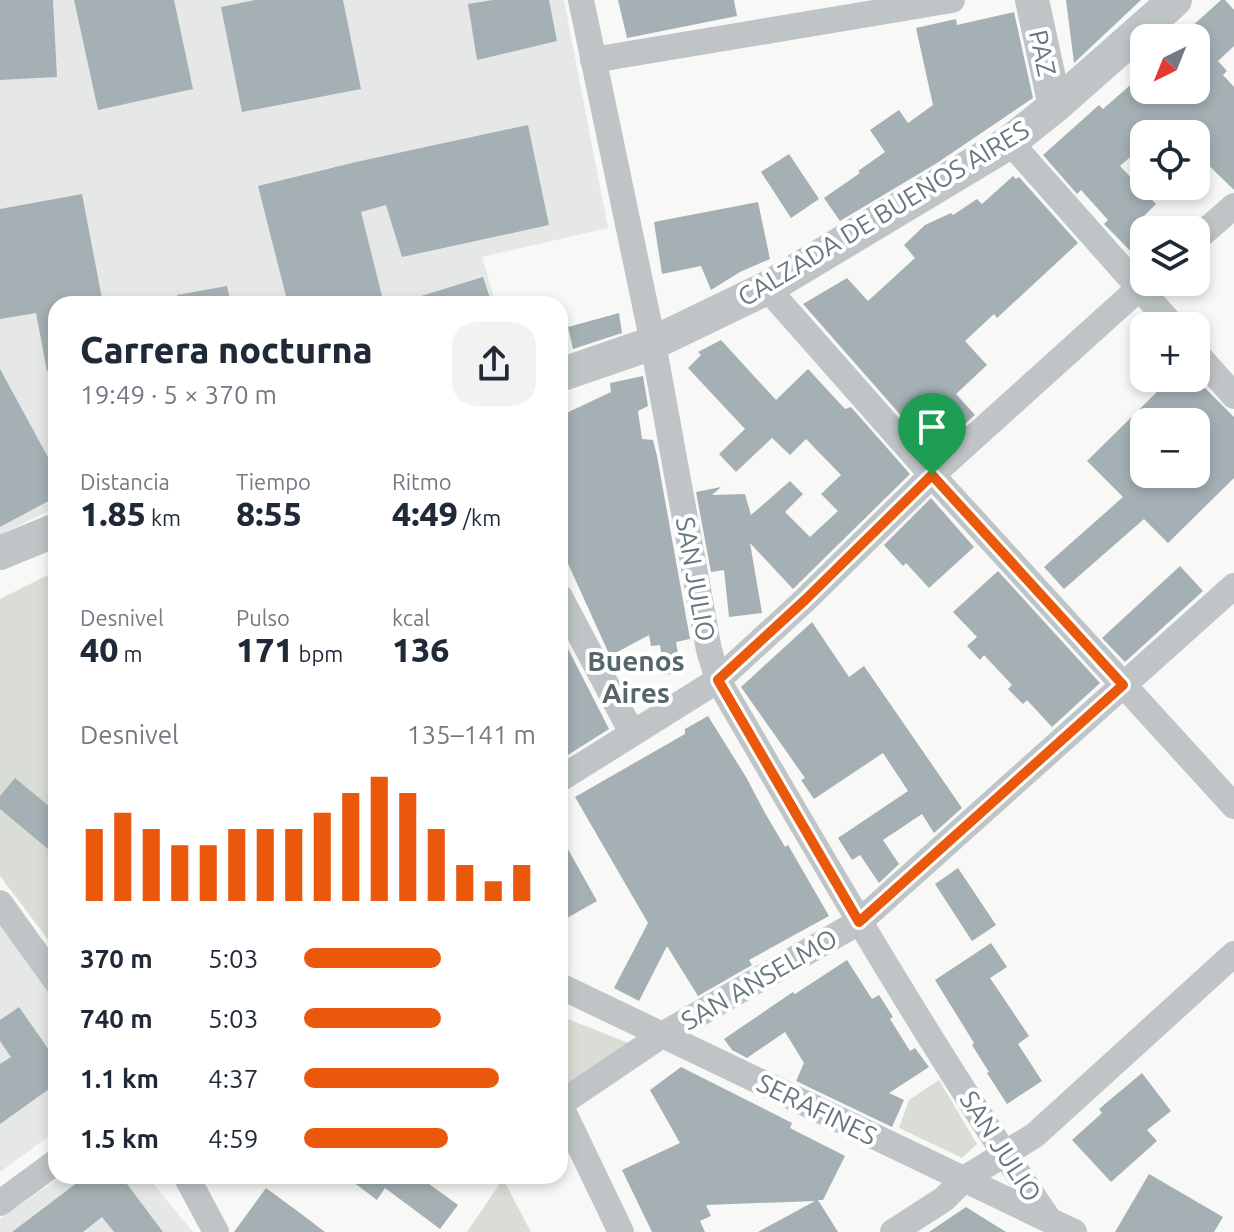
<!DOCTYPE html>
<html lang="es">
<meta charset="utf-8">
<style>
body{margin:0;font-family:Ubuntu,sans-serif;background:#f2f2f3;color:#1f2937;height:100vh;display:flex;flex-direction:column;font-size:30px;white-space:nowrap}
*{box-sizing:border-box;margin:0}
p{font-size:26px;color:#747a83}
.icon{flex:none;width:44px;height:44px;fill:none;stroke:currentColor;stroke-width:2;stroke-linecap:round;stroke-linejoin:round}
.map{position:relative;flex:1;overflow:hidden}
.side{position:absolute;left:48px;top:296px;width:520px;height:888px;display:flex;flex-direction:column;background:#fff;border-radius:24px;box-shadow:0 4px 12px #0003}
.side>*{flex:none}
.needle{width:52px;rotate:223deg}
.controls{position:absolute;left:1130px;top:24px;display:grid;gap:16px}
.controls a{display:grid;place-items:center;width:80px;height:80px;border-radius:16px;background:#fff;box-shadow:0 4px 12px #0003;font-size:40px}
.pin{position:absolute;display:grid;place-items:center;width:68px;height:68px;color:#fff;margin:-82px -34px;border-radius:50% 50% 50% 0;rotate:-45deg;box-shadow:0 0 8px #0007}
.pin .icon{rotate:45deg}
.round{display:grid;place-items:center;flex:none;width:84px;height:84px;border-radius:24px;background:#f2f2f3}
.head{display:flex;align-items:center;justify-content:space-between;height:136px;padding:0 32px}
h1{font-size:36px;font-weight:800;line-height:60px}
.metrics{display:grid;grid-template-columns:repeat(3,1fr);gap:12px;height:136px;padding:8px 32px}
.metrics div{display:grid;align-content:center}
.metrics b{font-size:34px;font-weight:800}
.metrics small{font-size:22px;font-weight:400}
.metrics p{font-size:22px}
.chart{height:224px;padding:16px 32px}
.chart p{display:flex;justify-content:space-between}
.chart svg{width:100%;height:144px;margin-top:8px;stroke:#ea580c;stroke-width:6}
ul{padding:0 32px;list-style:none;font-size:26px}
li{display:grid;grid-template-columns:128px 96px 1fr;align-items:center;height:60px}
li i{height:20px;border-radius:10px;background:#ea580c}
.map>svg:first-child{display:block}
.built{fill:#e6e8e7}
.green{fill:#d9ddd5}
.building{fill:#a4b0b3;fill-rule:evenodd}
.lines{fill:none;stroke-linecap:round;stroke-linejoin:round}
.minor{stroke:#bfc5c7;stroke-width:26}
.tertiary{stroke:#bfc5c7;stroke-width:34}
.route-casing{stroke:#fff;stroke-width:16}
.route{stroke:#ea580c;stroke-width:10}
.labels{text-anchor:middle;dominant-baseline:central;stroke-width:8;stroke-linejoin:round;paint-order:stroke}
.street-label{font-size:26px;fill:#65797f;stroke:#fff}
.neighbourhood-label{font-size:28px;font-weight:bold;fill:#57666b;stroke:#fff}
</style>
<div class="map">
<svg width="1234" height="1232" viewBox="0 0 1234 1232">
<rect width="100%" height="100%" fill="#f8f8f6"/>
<path class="built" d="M0 0H564L608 228 482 257 496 304H56V507L0 535Z
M0 919 56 994V1131L0 1172Z
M62 1176H147L193 1232H0V1219Z"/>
<path class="green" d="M56 571V950L0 876V599Z
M560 1016 636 1046 568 1089 560 1069Z
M939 1080 977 1144 962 1158 899 1128 909 1100Z
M503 1179 531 1232H467Z"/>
<path class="building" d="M0 0H53L57 77 0 80Z
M74 0H174L193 89 98 110Z
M255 0H343L361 89 242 112 221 7Z
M493 0H549L557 41 477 60 468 4Z
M618 0H734L737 16 627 38Z
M1066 0H1141L1074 63Z
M1221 0H1225L1234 10V46L1218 61 1227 71 1223 75 1234 87V190L1196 153V134H1167L1162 128 1156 134H1144V145L1120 166 1156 204 1144 216V265L1104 224 1108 220 1081 190 1077 194 1043 155 1099 105 1103 109 1144 73V90H1196V38H1179Z
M1014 12 1033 98 937 163 840 221 824 198 860 173 858 171 885 152 870 130 899 110 908 123 933 105 916 28 956 19 957 25Z
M528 125 549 225 402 257 386 205 361 212 384 304H288L258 186 356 162Z
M789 154 819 199 791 218 761 172Z
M1013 176 1016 179 1019 177 1078 243 997 318 994 314 965 341 987 365 956 394 975 415 933 452 803 304 847 278 868 301 915 258 904 245 925 225 951 213 953 215 977 199 982 204Z
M82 194 103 304H56V370L47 371 36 313 0 319V209Z
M758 202 770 259 740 272 711 290 701 266 662 274 654 222Z
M483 277 492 304H409L408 300Z
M227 286 231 304H178L177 295Z
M619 313 622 333 573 349 568 327Z
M721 340 776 400 808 369 845 409 851 407 910 474 793 589 750 543 762 613 729 617 724 570 711 572 696 492 721 487 712 495 745 494 751 515 790 481 803 494 785 512 810 537 838 511 821 494 841 475 806 439 790 455 772 438 736 472 719 454 745 429 688 368 701 355 698 352Z
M0 369 56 472V497L0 527Z
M643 376 648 406 638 411 642 439 653 440 657 456 690 639 676 642 681 672 664 675 660 645 651 646 649 635 610 656 560 546V416L611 392 610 383Z
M1171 378H1195L1234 417V478L1168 543 1144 519 1064 589 1044 567 1123 497 1087 461ZM1144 422H1196V474H1144Z
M931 498 974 547 929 588 906 563 903 566 884 545Z
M1180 566 1203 591 1125 662 1102 638Z
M998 571 1100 683 1052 727 1027 700 1023 704 1008 689 1012 685 984 655 980 660 967 646 977 637 953 612Z
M812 622 849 677 864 666 962 808 934 833 922 814 883 840 899 864 879 883 860 855 852 860 838 838 908 791 883 753 814 799 801 780 805 778 741 687Z
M560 633 609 729 560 760Z
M708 716 746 777 765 813 785 847 788 845 829 916 749 960 752 965 698 996 667 946 639 1001 614 988 648 923 575 797 685 734V729Z
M15 778 56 812V839L48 849 0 809V796Z
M560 835 597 901 560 922Z
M958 868 996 925 972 941 935 884Z
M991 943 1007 967 990 978 1029 1036 1018 1044 1042 1081 1007 1104 987 1073 989 1072 972 1045 974 1043 935 980Z
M847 960 872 999 879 995 893 1017 890 1019 910 1051 915 1048 929 1067 889 1093 904 1100 892 1127 796 1081 804 1063 785 1032 747 1058 732 1050 724 1039 793 992 795 994Z
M19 1007 56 1060V1084L0 1124V1064L11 1057 0 1041V1020Z
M681 1067 792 1123 790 1128 845 1156 823 1200H818L838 1232H758L815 1201 706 1205 711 1216 700 1221 705 1232H652L622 1170 680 1143 650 1090Z
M1142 1073 1171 1111 1147 1130 1157 1141 1111 1182 1072 1140 1102 1113 1099 1109Z
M1149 1174 1223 1217 1214 1232H1115Z
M86 1176H121L163 1232H114L102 1217 83 1232H12Z
M345 1176H418L458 1205 440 1229 385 1188 377 1200Z
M266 1188 296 1210 325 1232H234Z
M966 1207 1006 1232H929Z"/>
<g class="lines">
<path class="minor" d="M581 0 653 343 709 650 718 680C824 862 929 1045 1048 1218
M593 60 952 0
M1010 142 1173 326
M1196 239 1234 206
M767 288 932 475 1234 806
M1196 353 1234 396
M560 597 632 733
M560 779 718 680 805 600 932 475 1146 282
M0 903 56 981
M560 986 1074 1232
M560 1104 662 1035 859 922 1234 586
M560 1105 621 1232
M186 1176 216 1232
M0 1203 56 1162
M893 1232 944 1199 964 1179 1035 1135 1234 954"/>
<path class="tertiary" d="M1032 0 1055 106
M560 375 653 343 767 288 1010 142 1055 106 1175 0
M0 553 56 530"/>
</g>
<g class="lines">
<g class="route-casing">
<path id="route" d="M932 475 1123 685 859 922 718 680 805 600Z"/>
</g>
<use href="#route" class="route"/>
</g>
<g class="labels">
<g class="street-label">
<text transform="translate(1043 53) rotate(78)">PAZ</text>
<text transform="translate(883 213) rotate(-31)">CALZADA DE BUENOS AIRES</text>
<text transform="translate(696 579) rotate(80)">SAN JULIO</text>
<text transform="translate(759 979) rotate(-30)">SAN ANSELMO</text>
<text transform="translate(817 1109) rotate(26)">SERAFINES</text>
<text transform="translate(1001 1146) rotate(57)">SAN JULIO</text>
</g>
<g class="neighbourhood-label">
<text x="636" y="660">Buenos<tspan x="636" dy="32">Aires</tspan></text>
</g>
</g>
</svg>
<div class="controls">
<a><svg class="needle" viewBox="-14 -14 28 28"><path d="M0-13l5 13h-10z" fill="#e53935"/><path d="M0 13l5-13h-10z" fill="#747a83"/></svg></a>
<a><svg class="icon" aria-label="locate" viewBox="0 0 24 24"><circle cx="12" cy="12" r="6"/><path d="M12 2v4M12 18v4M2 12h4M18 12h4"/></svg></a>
<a><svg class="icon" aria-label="layers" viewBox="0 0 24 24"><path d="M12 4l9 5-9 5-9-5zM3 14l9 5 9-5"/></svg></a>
<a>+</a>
<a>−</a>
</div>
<div class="pin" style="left:932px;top:475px;background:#1e9e55"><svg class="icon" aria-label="arrive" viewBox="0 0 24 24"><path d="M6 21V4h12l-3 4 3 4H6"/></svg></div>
<section class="side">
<div class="head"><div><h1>Carrera nocturna</h1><p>19:49 · 5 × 370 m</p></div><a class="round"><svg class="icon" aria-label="share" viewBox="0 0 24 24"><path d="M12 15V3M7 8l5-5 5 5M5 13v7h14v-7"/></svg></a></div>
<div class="metrics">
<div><p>Distancia</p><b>1.85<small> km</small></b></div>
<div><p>Tiempo</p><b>8:55</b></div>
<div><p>Ritmo</p><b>4:49<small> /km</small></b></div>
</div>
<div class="metrics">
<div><p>Desnivel</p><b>40<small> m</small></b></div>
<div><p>Pulso</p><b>171<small> bpm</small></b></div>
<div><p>kcal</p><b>136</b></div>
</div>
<div class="chart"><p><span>Desnivel</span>135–141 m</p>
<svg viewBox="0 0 160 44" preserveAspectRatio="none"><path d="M5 44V22M15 44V17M25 44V22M35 44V27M45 44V27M55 44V22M65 44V22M75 44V22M85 44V17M95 44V11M105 44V6M115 44V11M125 44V22M135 44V33M145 44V38M155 44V33"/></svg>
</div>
<ul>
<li><b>370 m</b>5:03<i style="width:59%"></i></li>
<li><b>740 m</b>5:03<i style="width:59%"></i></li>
<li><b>1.1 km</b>4:37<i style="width:84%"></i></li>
<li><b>1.5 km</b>4:59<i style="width:62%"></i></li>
</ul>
</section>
</div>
